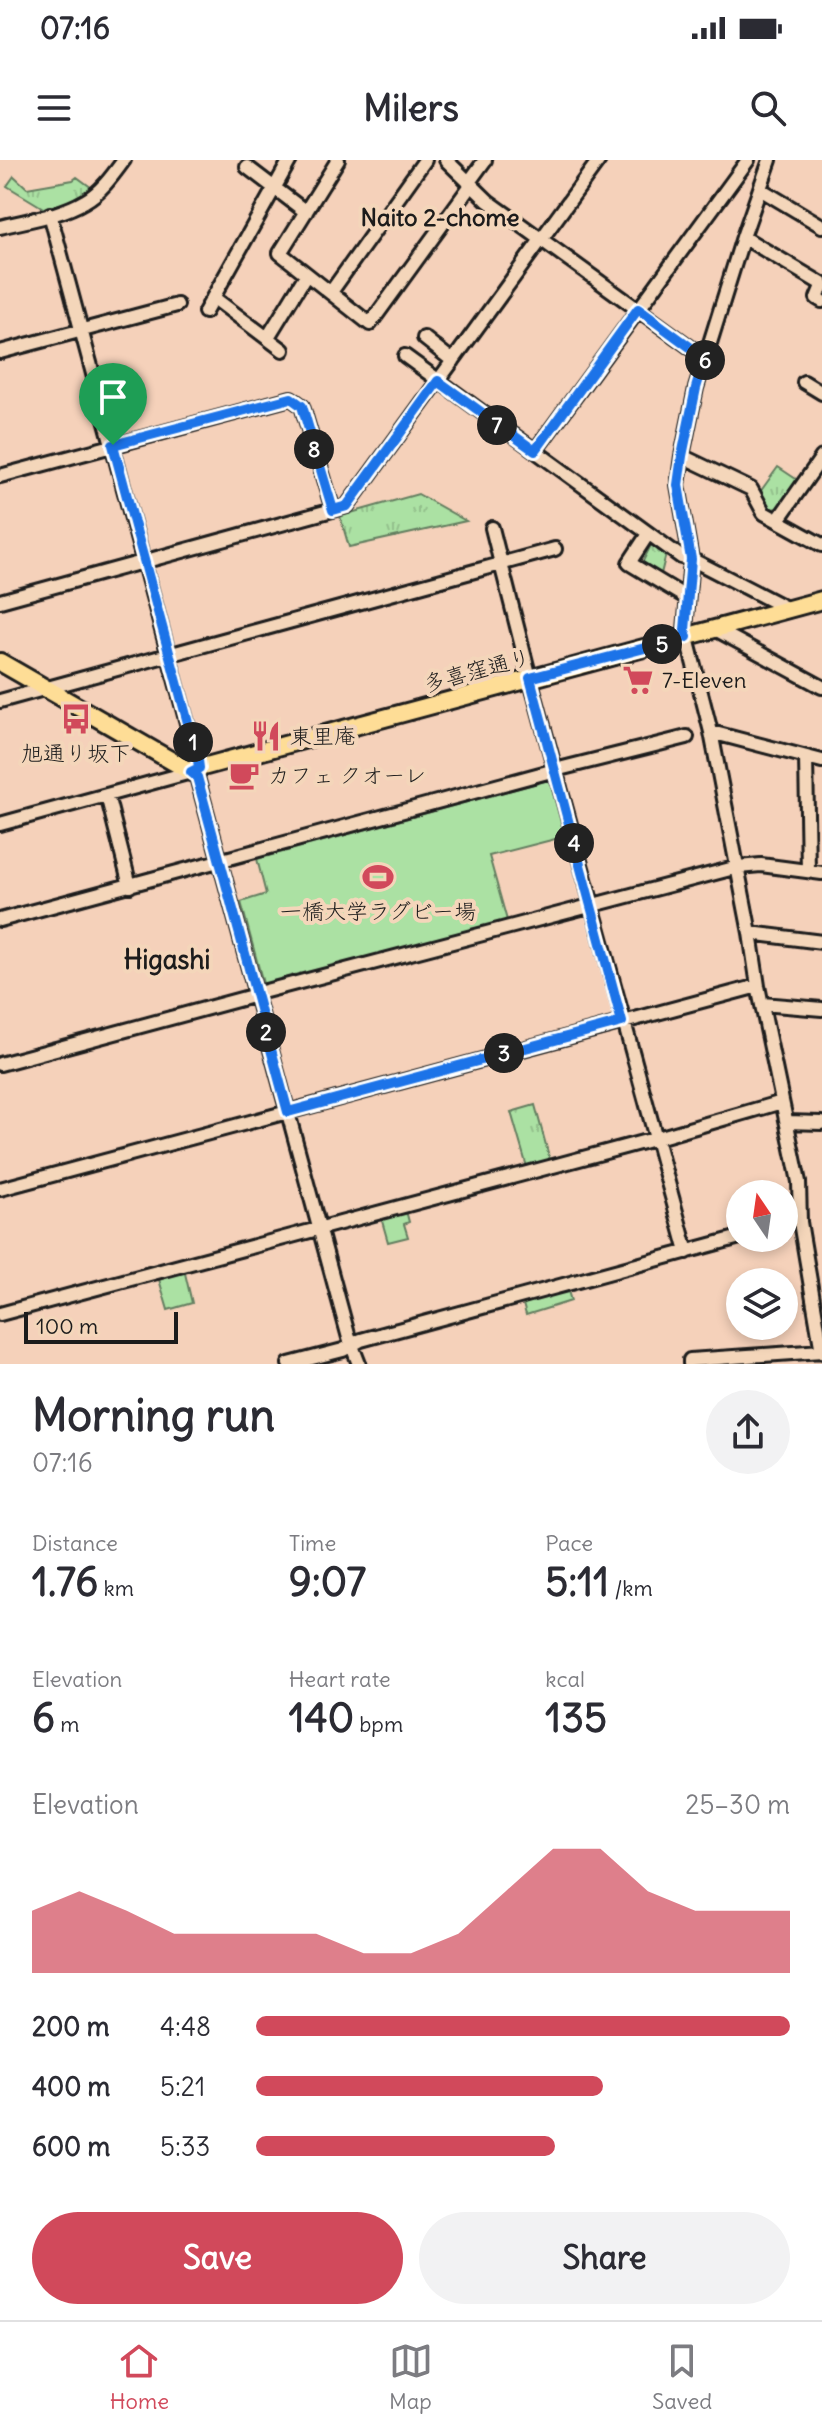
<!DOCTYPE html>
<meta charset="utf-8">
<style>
body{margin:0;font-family:Delius,"Klee One",sans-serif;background:#f2f2f3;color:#2b2b33;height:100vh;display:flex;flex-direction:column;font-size:30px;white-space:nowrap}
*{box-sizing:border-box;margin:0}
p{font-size:26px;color:#7c7c81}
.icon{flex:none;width:44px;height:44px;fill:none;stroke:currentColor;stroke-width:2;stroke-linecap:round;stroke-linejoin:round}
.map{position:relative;height:1204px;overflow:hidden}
.details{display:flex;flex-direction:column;background:#fff;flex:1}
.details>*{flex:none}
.needle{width:52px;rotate:347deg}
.tools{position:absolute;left:726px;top:1020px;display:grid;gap:16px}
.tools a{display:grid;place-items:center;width:72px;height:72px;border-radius:50%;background:#fff;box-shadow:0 4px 12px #0003;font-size:40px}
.scale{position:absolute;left:24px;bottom:20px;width:154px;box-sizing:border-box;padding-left:8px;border:4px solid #1c1c1c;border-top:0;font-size:22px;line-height:28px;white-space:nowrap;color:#1c1c1c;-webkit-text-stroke:6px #f4d6ba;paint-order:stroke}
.pin{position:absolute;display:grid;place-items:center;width:68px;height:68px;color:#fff;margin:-82px -34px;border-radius:50% 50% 50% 0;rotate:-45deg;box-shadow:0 0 8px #0007}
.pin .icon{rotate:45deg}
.km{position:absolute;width:40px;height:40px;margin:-20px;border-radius:50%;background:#222;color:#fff;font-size:22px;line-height:40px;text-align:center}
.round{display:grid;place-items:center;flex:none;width:84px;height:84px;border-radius:42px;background:#f2f2f3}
.head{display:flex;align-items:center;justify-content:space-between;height:136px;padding:0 32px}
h1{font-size:44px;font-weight:700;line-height:60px}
.stats{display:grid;grid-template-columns:repeat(3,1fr);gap:12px;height:136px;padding:8px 32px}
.stats div{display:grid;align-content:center}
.stats b{font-size:40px;font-weight:700}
.stats small{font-size:22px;font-weight:400}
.stats p{font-size:22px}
.chart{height:224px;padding:16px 32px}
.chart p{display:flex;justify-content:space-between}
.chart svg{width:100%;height:144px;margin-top:8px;fill:#d1495b;opacity:.7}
.primary-button{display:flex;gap:16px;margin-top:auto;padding:16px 32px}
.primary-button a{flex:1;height:92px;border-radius:48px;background:#d1495b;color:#fff;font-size:32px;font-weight:700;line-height:92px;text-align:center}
.primary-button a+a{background:#f2f2f3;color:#2b2b33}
ul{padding:0 32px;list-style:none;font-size:26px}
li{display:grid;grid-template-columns:128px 96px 1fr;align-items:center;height:60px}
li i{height:20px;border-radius:10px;background:#d1495b}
.status{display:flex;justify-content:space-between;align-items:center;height:56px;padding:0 40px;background:#fff;direction:ltr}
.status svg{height:22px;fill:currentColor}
header{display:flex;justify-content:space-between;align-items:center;height:104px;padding:0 32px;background:#fff;font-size:36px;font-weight:700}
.tabs{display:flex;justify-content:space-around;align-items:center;height:112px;border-top:2px solid #e1e1e2;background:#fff;font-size:22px;color:#7c7c81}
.tabs a{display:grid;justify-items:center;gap:4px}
.tabs .active{color:#d1495b}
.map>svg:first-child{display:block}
.grass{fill:#abe1a3;stroke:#647e60;stroke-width:2}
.park{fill:url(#park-tufts);stroke:#647e60;stroke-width:2}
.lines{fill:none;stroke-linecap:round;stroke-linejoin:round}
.minor-casing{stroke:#1c1c1c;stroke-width:18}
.major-casing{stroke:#1c1c1c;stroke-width:22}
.minor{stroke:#f4d6ba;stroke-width:12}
.major{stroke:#fedd96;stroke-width:16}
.route-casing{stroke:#fff;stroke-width:16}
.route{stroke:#1a73e8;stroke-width:10}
.labels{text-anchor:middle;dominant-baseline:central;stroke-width:8;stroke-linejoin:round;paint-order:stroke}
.street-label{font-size:22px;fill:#1c1c1c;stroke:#f4d6ba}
.poi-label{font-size:22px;fill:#1c1c1c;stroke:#f4d6ba;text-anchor:start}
.neighbourhood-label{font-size:24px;font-weight:bold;fill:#1c1c1c;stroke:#f4d6ba}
.quarter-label{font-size:26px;font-weight:bold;fill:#1c1c1c;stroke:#f4d6ba}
</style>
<div class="status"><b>07:16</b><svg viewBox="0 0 49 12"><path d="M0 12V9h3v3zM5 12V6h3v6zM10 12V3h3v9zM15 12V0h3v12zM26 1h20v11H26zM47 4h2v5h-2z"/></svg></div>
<header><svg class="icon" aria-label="menu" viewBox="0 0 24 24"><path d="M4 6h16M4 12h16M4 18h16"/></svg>Milers<svg class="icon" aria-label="search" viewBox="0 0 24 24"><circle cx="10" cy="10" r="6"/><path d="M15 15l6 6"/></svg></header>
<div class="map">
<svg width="822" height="1204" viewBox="0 0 822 1204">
<defs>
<pattern id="park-tufts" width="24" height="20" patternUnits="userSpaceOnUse" patternTransform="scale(2)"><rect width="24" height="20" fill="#abe1a3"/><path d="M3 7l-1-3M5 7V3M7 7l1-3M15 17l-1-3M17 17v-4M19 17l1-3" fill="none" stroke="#93c08c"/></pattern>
</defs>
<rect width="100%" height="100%" fill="#f5d1ba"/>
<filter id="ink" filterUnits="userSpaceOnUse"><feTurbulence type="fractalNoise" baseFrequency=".0125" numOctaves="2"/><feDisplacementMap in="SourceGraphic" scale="16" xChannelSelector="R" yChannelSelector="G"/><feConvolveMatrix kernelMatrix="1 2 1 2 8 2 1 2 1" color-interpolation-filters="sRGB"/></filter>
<g filter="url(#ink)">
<path class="grass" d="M552 619 567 676 489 696 508 764 264 827 241 742 266 734 257 699Z"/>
<path class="park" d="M14 16 27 28 73 20 77 17 92 28 75 40 45 49 7 26Z
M778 307 799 321 780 347 773 349 766 345 760 332Z
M418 334 466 361 349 387 340 356Z
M652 383 666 394 660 418 640 407Z
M535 945 550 1000 527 1007 511 952Z
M405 1047 409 1062 404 1064 408 1077 388 1082 380 1054Z
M184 1109 192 1143 168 1150 158 1116Z
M564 1129 568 1131 571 1141 526 1155 523 1144C538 1140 549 1134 564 1129Z"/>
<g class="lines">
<g class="minor-casing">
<path id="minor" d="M338 0 280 93 370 164 471 25
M446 0 488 41 705 198
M770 0 743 77 696 228 682 296 678 325 691 399 685 470 711 572 750 773 758 826 799 1022 800 1062 822 1192
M247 7 306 52
M469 22 485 0
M760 29 822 66
M50 54 199 608
M0 67C27 60 60 56 85 41 101 32 113 15 124 0
M743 77 822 124
M822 126 817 138 822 141
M331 132 425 0
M214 138 283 190
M205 152 290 0
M268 177 306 115
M424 178 453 201
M0 192 177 145
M405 196 681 397 691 399 788 449
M804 222 822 233
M535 291 748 0
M682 296 751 329 764 353 822 385
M0 316 291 238 302 246 333 350
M778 360 822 297
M492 368 530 518 687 1092
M648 374 629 403 687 438
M0 441 347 346 599 0
M715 469 822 527
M0 541 555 389
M711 572 822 601
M806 597 808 711
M107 635 130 726
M0 664 191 612 197 617 349 1178 359 1204
M0 760 555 610 687 577
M750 773 822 782
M762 844 822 849
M0 904 256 835 262 832 738 707 761 705 822 713
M787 962 822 963
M0 1029 758 826
M0 1154 654 979 782 942
M289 1204 343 1190 361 1180 740 1077
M690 1204V1200L822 1191"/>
</g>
<g class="major-casing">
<path id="major" d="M0 502 191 612 199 608 822 440"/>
</g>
<use href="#minor" class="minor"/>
<use href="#major" class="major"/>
</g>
</g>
<g class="lines" filter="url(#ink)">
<g class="route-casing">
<path id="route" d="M638 149 705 198 696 228 682 296 678 325 691 399 685 470 687 477 530 518 622 862 288 952 197 617 191 612 199 608 198 600 113 285 291 238 302 246 333 350 347 346 438 221 535 291Z"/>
</g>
<use href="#route" class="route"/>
</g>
<defs>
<g id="supermarket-bare" transform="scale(2.4)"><path d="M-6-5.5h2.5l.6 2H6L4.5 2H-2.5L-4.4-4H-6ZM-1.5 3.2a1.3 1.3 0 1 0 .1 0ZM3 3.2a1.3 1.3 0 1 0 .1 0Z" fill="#d1495b" stroke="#f4d6ba" stroke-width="2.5" paint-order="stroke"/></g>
<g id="bus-bare" transform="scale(2.4)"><path d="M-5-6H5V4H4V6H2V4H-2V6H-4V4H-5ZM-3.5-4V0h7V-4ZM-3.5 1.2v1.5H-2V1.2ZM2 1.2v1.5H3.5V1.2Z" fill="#d1495b" stroke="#f4d6ba" stroke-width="2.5" paint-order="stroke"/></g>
<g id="restaurant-bare" transform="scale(2.4)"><path d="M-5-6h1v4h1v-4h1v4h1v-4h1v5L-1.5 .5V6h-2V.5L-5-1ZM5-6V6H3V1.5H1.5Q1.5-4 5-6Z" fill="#d1495b" stroke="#f4d6ba" stroke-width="2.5" paint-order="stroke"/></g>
<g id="cafe-bare" transform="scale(2.4)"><path d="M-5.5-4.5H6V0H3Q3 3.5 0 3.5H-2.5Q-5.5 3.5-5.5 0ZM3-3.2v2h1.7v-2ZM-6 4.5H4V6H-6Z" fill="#d1495b" stroke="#f4d6ba" stroke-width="2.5" paint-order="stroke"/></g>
<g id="stadium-bare" transform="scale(2.4)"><path d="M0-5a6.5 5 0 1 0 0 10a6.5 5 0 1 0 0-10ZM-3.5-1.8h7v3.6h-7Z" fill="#d1495b" stroke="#f4d6ba" stroke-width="2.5" paint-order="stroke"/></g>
</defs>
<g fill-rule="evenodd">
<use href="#supermarket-bare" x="638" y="520"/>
<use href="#bus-bare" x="76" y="559"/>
<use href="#restaurant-bare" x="266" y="576"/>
<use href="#cafe-bare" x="244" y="615"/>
<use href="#stadium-bare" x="378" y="717"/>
</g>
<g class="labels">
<g class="street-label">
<text transform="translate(477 510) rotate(-15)">多喜窪通り</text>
</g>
<g class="poi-label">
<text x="662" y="520">7-Eleven</text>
<text x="290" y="576">東里庵</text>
<text x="76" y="593" text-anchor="middle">旭通り坂下</text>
<text x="268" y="615">カフェ クオーレ</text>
<text x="378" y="751" text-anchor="middle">一橋大学ラグビー場</text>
</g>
<g class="neighbourhood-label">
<text x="440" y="57">Naito 2-chome</text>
</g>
<g class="quarter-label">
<text x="167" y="799">Higashi</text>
</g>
</g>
</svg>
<div class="tools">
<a><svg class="needle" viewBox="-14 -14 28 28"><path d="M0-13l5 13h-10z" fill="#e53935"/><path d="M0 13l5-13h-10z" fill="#7c7c81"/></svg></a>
<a><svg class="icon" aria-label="layers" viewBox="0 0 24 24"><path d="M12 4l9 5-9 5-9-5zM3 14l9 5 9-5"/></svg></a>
</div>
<div class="scale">100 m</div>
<div class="pin" style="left:113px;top:285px;background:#1e9e55"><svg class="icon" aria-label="arrive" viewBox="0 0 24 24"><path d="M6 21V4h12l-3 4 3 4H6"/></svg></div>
<b class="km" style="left:193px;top:582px">1</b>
<b class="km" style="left:266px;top:872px">2</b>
<b class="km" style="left:504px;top:893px">3</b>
<b class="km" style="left:574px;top:683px">4</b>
<b class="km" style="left:662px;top:484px">5</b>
<b class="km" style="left:705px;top:200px">6</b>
<b class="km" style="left:497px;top:265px">7</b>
<b class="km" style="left:314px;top:289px">8</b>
</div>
<section class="details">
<div class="head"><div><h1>Morning run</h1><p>07:16</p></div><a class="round"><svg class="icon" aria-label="share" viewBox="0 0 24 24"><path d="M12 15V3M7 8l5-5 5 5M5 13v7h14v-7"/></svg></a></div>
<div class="stats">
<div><p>Distance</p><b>1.76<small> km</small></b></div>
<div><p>Time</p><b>9:07</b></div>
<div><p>Pace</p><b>5:11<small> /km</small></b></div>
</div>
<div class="stats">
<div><p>Elevation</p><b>6<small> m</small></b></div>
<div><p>Heart rate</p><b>140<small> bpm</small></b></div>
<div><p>kcal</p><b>135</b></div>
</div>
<div class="chart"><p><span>Elevation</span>25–30 m</p>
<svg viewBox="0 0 160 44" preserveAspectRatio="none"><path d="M0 44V25L10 19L20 25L30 32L40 32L50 32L60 32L70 38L80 38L90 32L100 19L110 6L120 6L130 19L140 25L150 25L160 25V44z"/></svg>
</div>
<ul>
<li><b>200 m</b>4:48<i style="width:100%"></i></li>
<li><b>400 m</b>5:21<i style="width:65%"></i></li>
<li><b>600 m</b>5:33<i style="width:56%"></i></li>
</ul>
<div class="primary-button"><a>Save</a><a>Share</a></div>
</section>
<nav class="tabs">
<a class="active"><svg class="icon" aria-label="home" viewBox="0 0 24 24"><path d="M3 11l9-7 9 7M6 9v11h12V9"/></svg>Home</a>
<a><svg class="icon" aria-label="map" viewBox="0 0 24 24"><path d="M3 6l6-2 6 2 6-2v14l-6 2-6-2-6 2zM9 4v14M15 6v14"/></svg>Map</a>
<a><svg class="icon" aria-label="saved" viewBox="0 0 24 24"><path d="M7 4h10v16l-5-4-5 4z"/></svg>Saved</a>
</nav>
